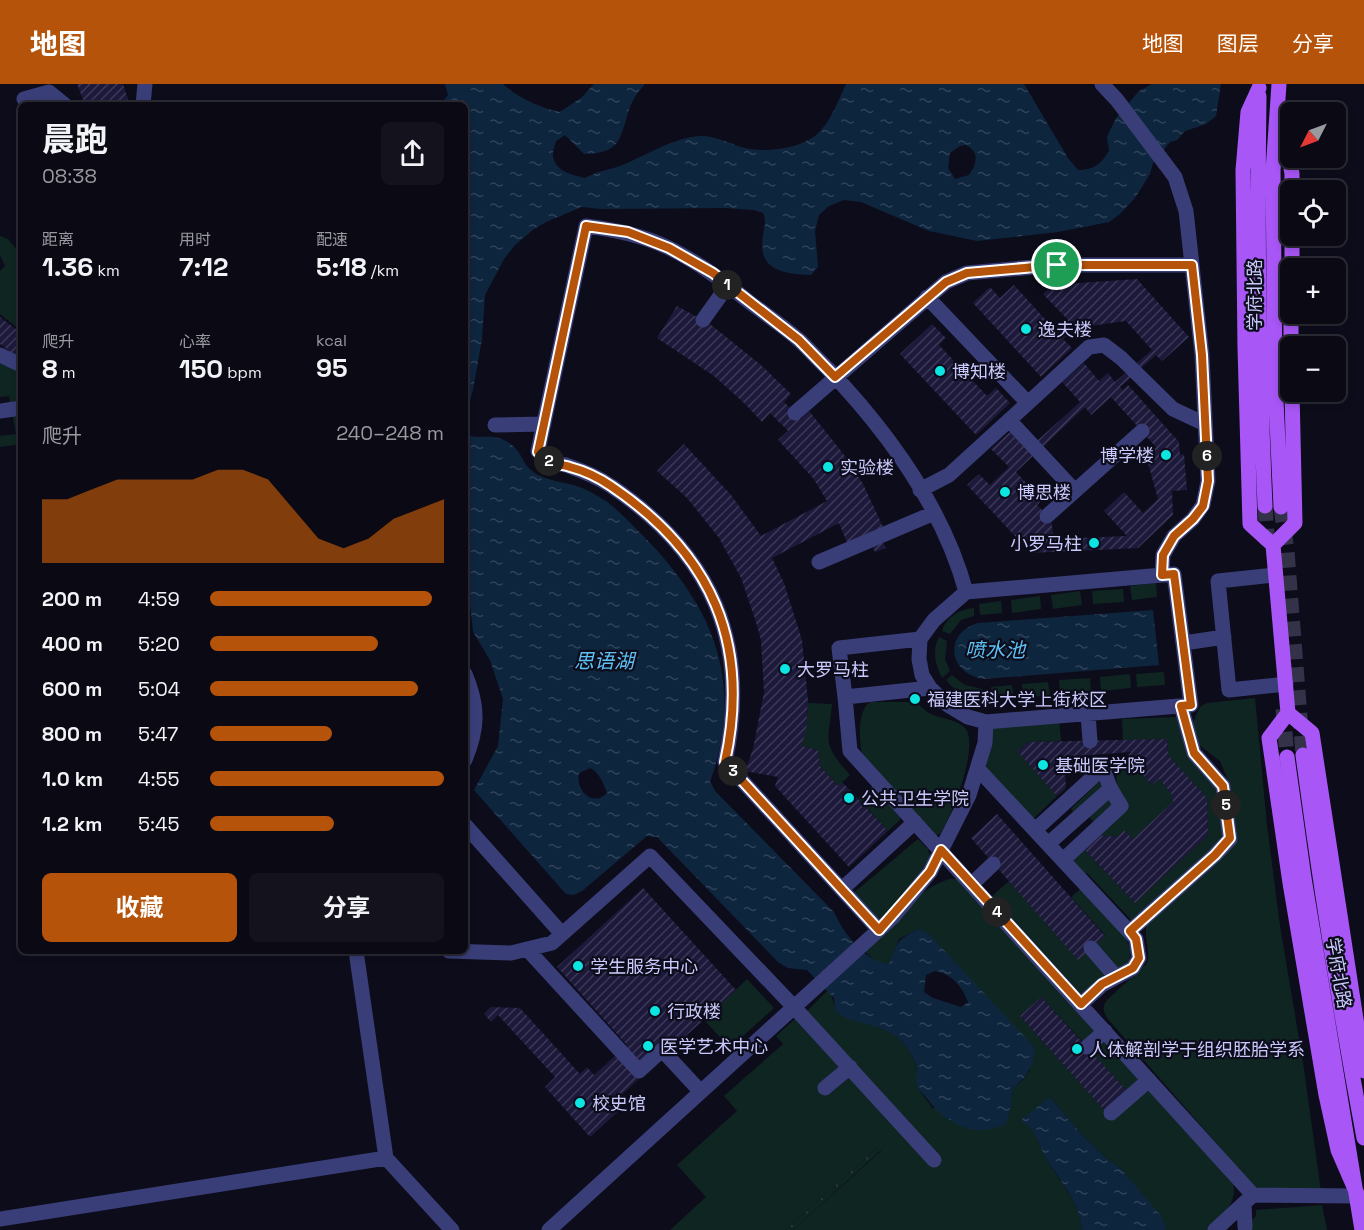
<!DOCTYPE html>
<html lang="zh">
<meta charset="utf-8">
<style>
body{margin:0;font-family:"Space Grotesk","Noto Sans SC",sans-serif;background:#13121d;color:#f1f3f6;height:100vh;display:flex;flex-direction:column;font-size:22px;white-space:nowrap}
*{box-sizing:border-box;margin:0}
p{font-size:20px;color:#999aa0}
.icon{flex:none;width:33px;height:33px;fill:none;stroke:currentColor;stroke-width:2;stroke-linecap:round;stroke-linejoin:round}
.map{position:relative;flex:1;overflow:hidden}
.panel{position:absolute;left:18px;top:18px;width:450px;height:852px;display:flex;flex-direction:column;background:#0a0914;border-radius:9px;box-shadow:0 3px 9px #0003,0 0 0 2px #2a2a34}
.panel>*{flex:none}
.needle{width:39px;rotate:228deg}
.controls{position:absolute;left:1280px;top:18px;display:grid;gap:12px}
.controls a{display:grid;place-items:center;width:66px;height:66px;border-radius:9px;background:#0a0914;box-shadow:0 3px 9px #0003,0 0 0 2px #2a2a34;font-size:30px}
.pin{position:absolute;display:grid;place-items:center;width:51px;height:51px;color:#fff;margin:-26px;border:3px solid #fff;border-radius:50%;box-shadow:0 2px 6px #0007}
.km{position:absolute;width:30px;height:30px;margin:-15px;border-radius:50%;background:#222;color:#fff;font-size:16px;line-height:30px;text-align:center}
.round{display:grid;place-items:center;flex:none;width:63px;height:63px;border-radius:9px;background:#13121d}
.head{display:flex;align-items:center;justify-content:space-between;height:102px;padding:0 24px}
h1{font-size:33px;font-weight:700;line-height:45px}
.metrics{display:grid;grid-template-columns:repeat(3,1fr);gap:9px;height:102px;padding:6px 24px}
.metrics div{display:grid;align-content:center}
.metrics b{font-size:26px;font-weight:700}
.metrics small{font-size:16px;font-weight:400}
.metrics p{font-size:16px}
.chart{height:168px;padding:12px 24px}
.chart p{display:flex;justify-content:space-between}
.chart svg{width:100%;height:108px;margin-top:6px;fill:#b45309;opacity:.7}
.primary-button{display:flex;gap:12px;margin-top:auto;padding:12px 24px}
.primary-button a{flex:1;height:69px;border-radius:9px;background:#b45309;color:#fff;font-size:24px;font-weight:700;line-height:69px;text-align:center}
.primary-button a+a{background:#13121d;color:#f1f3f6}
ul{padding:0 24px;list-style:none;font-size:20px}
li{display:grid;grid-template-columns:96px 72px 1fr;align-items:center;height:45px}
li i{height:15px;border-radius:8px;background:#b45309}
header{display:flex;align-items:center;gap:36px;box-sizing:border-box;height:84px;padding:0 30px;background:#b45309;color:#fff}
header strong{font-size:28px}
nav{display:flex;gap:33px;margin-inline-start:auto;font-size:21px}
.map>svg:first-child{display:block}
.green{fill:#0f2522}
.forest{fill:url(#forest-crowns)}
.water{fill:url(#water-ripples);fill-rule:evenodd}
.building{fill:url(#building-hatch);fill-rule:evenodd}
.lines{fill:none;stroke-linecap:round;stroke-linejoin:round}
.major-tunnel{stroke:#333248;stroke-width:15;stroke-dasharray:15 8;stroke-linecap:butt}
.minor{stroke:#393e78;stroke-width:15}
.major{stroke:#a856f6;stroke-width:15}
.route-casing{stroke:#fff;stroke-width:12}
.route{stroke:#b45309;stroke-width:8}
.poi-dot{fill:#0ce5e2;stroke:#0d0c1b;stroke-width:2}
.labels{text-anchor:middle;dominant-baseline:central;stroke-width:4.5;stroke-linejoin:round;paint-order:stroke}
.street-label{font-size:18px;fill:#c9c9fc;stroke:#0d0c1b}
.poi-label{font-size:18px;fill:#c9c9fc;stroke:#0d0c1b;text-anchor:start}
.water-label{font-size:20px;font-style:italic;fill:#5dc1f6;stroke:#0d0c1b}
</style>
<header>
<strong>地图</strong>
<nav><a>地图</a><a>图层</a><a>分享</a></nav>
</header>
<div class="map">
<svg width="1364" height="1146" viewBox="0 0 1364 1146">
<defs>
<pattern id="forest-crowns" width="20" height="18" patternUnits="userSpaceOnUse" patternTransform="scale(1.5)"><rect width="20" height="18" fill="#0f2522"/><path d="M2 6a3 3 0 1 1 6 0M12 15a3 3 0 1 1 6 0" fill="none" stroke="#314343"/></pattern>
<pattern id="water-ripples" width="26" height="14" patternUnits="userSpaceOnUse" patternTransform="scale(1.5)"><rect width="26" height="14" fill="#0e253e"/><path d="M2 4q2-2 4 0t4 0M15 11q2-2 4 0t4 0" fill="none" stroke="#30435b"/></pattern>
<pattern id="building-hatch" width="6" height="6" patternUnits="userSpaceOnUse" patternTransform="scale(1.5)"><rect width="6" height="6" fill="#1c193b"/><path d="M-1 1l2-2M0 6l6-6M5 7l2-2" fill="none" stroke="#3c3958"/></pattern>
</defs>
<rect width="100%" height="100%" fill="#0d0c1b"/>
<path class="green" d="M0 152 8 155 21 170V247L0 230V187L5 182 0 171Z
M0 279 21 289V323L10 321 9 312 0 313Z
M21 327V360L0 363V352L16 350 12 329Z
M1156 499 1157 513 1132 516 1130 502Z
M1123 505 1124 518 1093 520 1092 507Z
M1080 507 1082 521 1053 525 1051 511Z
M1040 512 1041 525 1012 529 1011 516Z
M1001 517 1002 529 980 531 979 520Z
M974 524V532L961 536 950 550 942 547C946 533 960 525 974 524Z
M939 553 947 557 945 575 950 587 942 594C935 581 932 566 939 553Z
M1164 588 1165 601 1137 603 1136 590Z
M1130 590 1131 604 1101 607 1100 593Z
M952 591 965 601 982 605V613C968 613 955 608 946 596Z
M1090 594 1091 607 1060 609 1059 596Z
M1048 598 1050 611 1024 614 1022 600Z
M1012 601 1014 614 993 617 991 603Z
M1255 614 1267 741 1280 842 1303 978 1321 1108 1257 1106 1107 934C1103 926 1102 922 1108 915L1147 879C1151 865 1143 854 1147 840L1225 768 1229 699 1220 677 1199 661 1192 643 1194 636 1200 623 1207 619Z
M870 618H916C921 622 925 627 931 630 942 635 956 635 965 644 980 660 952 733 940 750L936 751 862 670C859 656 857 627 870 618Z
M808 619 832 620C828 660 822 659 850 691L838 702 820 682 818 666 801 662 807 634Z
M1176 633 1219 704 1222 752 1219 758 1133 838 1087 789 1082 793 1068 778 1083 764 1135 819 1208 751 1207 714 1168 671 1167 655 1123 657 1122 635Z
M1059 635 1061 657 1028 658 1018 667 1057 712 1031 737 982 685 989 642Z
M1126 673 1152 701 1159 695 1171 709 1173 718 1133 755 1124 746 1117 753 1098 751 1119 713C1116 695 1113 688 1126 673Z
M1099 698 1105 704 1076 731 1071 725Z
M873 702 900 733V736L888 747 858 714Z
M1107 711 1117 721 1096 740 1086 730Z
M918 755 928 765 932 778 880 842 851 811Z
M949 795H957L1098 947 1084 959 1041 913 1020 932 1111 1033 1147 1001 1233 1097C1238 1119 1223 1132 1208 1146H1165L1166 1143 1120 1084 1105 1073 1083 1052 1050 1013 1032 1043C1037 1054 1041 1064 1046 1074 1059 1097 1080 1118 1082 1146H793L881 1067 878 1063 786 1146H670L706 1113 677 1081 737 1027 724 1012 783 960 776 952 796 934 840 981 821 999 830 1010 851 992 806 928 828 906C833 913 832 916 835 922 845 941 873 937 889 947 901 954 916 973 917 987 918 992 915 996 917 1001 919 1010 928 1015 932 1024L1011 1022 1013 1004 1022 997 1030 986 918 845 899 855 889 880 878 879 864 867C890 841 913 807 949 795Z
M1009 797 1078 875 1087 867 1107 890 1079 915 990 814Z
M1083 803 1125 851 1131 868 1128 880 1114 886 1093 862 1105 851 1071 813Z
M747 895 774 924 730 964 704 936Z
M1103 953 1141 995 1127 1007 1089 966Z
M1322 1121 1327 1146H1242L1256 1132V1126Z"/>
<path class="forest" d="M878 1063 881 1066 793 1146H786Z"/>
<path class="water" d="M445 0H503C520 15 539 23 560 28L582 13 594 0H645C637 9 631 18 628 29 619 58 619 69 584 70L565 51 556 57C555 61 552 68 553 72 555 88 573 91 585 94 595 88 608 86 620 82 646 72 673 53 701 52 716 52 728 59 741 63 763 70 807 65 822 45 833 32 839 15 846 0H1024L1068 74 1078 86C1094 86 1101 80 1109 67L1107 53 1116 34 1139 7 1152 0H1221L1216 32 1206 40 1185 47 1177 56 1170 58 1153 79 1150 90 1135 114 1120 130 1109 138 1058 148 977 157 929 147 861 118 844 116 829 122 819 131 815 147 818 183 811 191C783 190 757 186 763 152 764 142 767 138 763 129L754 126 725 124 601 125 582 123 548 137 534 145 515 161 504 175 485 211 482 255 473 306 465 333V21H440L448 11ZM966 61C980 68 977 80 969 91L955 95 948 84 950 69 960 62Z
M465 350C480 357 491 348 508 358 522 367 522 379 531 386 544 398 566 397 582 404 590 407 599 413 606 417 623 430 637 446 652 461 718 532 743 604 710 698L716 708 834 828C844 850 864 877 889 880 898 857 896 857 918 845L928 849 1035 964C1033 982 1027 994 1013 1004L1011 1022 1006 1040C999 1042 991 1045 984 1046 964 1048 939 1032 929 1017 925 1011 917 1007 916 998 915 995 917 992 917 989 918 978 908 965 901 957 882 937 854 943 835 927L834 914 807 886 788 884 778 878 657 753 647 752 582 807 574 811 566 810 474 706 498 662 503 615 490 576 473 548 465 474ZM590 684C599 688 604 700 607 709 593 724 575 706 579 689ZM935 887C952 890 962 902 968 918L961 923 933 914 924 908 926 891Z
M1153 526 1159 581 983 595C946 588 945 548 978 539Z
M1050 1013 1083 1052 1105 1073 1120 1084 1161 1132 1166 1143 1165 1146H1082C1080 1118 1060 1097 1046 1074 1037 1058 1038 1048 1021 1036Z"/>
<path class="building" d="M77 0H123L130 21H85Z
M1137 195 1189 253 1162 277 1156 271 1120 303 1123 306 1128 301 1179 358 1180 371 1184 370 1187 406 1172 407 1173 431 1138 464 1031 469 967 401 979 390 990 401 1009 383 991 365 1010 348 1027 366 1080 318 1062 298 1084 279 1099 297 1108 289 1115 298 1152 266 1126 237 1075 244 1063 255 1072 264 1041 293 973 219 990 203 1000 214 1014 201 1055 246 1067 235 1043 210 1052 201ZM1111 313 1156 363 1146 372 1158 415 1143 429 1124 408 1104 427 1127 452 1054 455 1051 435 1037 421 1042 416 1016 388 1085 323 1091 331Z
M677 222 710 240 761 281 791 310 784 318 801 335 809 327 842 368 863 400 885 447 881 455 886 464 875 468 871 459 849 463 839 439 772 474 784 499 802 556 808 617 806 647 801 662 818 666 820 682 838 702 842 698 888 747 849 783 775 702 778 693 745 687 753 665 764 608 761 556 755 535 741 494 719 454 687 414 657 387 684 360 731 411 761 452 827 417 813 394 778 356 788 347 770 329 762 338 744 319 714 292 657 254Z
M0 233 21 249V276L0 260Z
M932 240 946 254 939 261 987 312 996 304 1010 319 976 351 900 270Z
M1167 655 1168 671 1207 714 1208 751 1135 819 1083 764 1098 751 1117 753 1124 746 1133 755 1173 718 1171 709 1159 695 1152 701 1126 673 1131 668 1064 673 1066 704 1057 712 1017 667 1028 658Z
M997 730 1105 852 1078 876 971 754Z
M643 804 736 906 616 1016 622 1024 590 1053 545 1003 555 993 498 931 491 938 484 930 491 923 520 924 580 990 587 983 594 991 627 961 557 883Z
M1041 913 1127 1007 1105 1027 1020 932Z"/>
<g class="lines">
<path class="major-tunnel" d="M1265 422 1268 464
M1281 423 1287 467 1303 671
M1283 625 1287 673"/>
<path class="minor" d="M1102 0 1117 16 1175 93 1186 127 1202 271 1208 397 1203 421 1193 435 1174 452 1163 471 1162 491
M24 15 49 8 65 21
M143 21 145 0
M703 236 728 201
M0 271 21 281
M1028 319 1089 263 1104 261 1121 274 1173 325 1205 340
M0 327 21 324
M795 329 946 198 967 189 1057 181H1192
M1009 336 1075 407
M495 341 544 340
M920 406 949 391 1028 319 927 213
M1047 432 1142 347
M819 478 934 429
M1174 490 1191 621 986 638 968 633 948 621 930 604 922 591 919 575 920 555 934 536 966 508Z
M1275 491 1218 497 1229 606 1286 600
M1184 559 1224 553
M465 590C479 623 478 644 465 676
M930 604 845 613 850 667 1253 1111
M845 613 839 564 920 555
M1088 630 1090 657
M978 685 1136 855 1139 874 1133 884 1102 901 1081 920
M465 741 562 850
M1035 746 1104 683
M1048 760 1110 705
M1063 776 1121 722C1113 709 1106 699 1104 683
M972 800 993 780
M842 805 915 738
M879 846 725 678C751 559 712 470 611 402 597 392 582 387 566 381 560 380 553 380 548 377 545 375 541 370 538 367L586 142C615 146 642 151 669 164 698 178 723 197 748 217 765 230 783 242 799 256 809 265 818 276 828 285 888 348 943 423 966 508
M1130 847 1215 771 1230 755 1223 702 1194 669 1181 622
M1091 864 1116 893
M527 865 639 987 662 966 700 1007
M356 867 386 1074 452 1146
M449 867 511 869 552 859 650 772 793 922 934 1076
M1087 963 1105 947
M825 1004 850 983
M1111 1029 1149 996
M1244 1119 1245 1143
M0 1135 386 1074
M549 1146 893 833 930 788 969 711 985 659 986 638
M1215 1146 1253 1111 1358 1112"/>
<path class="major" d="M1279 0 1273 87 1275 295 1281 423
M1259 4 1248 28 1243 86 1245 264 1250 440 1273 461 1288 629 1269 654 1290 799 1326 1011 1338 1066 1358 1112
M1259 12C1257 149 1259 286 1265 422
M1283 32 1292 90V106
M1292 184V152
M1291 262V230
M1273 461 1295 439 1292 308
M1288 629 1312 649 1364 987
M1303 671C1320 799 1340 927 1364 1054
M1287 673 1304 794 1362 1146"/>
</g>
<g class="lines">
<g class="route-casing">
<path id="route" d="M586 142 628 148 669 164 713 189 799 256 835 293 946 198 967 189 1057 181H1192L1202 271 1208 397 1203 422 1193 435 1174 452 1163 471 1162 491 1174 490 1191 621 1181 622 1194 669 1223 702 1230 754 1215 771 1130 847 1136 855 1139 874 1133 884 1102 900 1081 920 941 766 930 788 879 846 725 678C751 559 712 470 611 402 598 393 585 387 570 383 564 381 554 380 548 377 545 375 541 370 538 368Z"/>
</g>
<use href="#route" class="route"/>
</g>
<g class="poi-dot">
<circle cx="1026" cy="245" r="6"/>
<circle cx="940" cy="287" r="6"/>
<circle cx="1166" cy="371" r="6"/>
<circle cx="828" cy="383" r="6"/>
<circle cx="1005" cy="408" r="6"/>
<circle cx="1094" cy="459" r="6"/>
<circle cx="785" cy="585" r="6"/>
<circle cx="915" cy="615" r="6"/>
<circle cx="1043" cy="681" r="6"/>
<circle cx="849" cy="714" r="6"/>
<circle cx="578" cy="882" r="6"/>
<circle cx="655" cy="927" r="6"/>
<circle cx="648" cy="962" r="6"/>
<circle cx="1077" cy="965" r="6"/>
<circle cx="580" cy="1019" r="6"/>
</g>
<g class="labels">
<g class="street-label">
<text transform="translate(1254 211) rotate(-90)">学府北路</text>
<text transform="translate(1339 889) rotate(80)">学府北路</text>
</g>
<g class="poi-label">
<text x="1038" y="245">逸夫楼</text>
<text x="952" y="287">博知楼</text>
<text x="1154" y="371" text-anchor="end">博学楼</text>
<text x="840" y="383">实验楼</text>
<text x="1017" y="408">博思楼</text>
<text x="1082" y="459" text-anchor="end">小罗马柱</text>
<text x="797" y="585">大罗马柱</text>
<text x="927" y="615">福建医科大学上街校区</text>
<text x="1055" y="681">基础医学院</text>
<text x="861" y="714">公共卫生学院</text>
<text x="590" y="882">学生服务中心</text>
<text x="667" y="927">行政楼</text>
<text x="660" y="962">医学艺术中心</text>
<text x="1089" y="965">人体解剖学于组织胚胎学系</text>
<text x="592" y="1019">校史馆</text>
</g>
<g class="water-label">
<text x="995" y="566">喷水池</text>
<text x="604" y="577">思语湖</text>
</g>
</g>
</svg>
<div class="controls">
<a><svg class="needle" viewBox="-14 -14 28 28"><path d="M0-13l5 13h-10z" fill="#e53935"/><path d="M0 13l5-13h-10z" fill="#999aa0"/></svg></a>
<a><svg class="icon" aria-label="locate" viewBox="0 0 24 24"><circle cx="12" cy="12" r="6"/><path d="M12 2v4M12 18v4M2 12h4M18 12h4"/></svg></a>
<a>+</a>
<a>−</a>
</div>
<div class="pin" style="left:1057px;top:181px;background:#1e9e55"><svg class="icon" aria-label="arrive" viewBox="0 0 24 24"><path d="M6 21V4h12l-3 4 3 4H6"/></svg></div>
<b class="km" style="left:727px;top:201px">1</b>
<b class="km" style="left:549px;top:377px">2</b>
<b class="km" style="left:733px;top:687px">3</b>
<b class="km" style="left:997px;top:828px">4</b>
<b class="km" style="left:1226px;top:721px">5</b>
<b class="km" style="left:1207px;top:372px">6</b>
<section class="panel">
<div class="head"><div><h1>晨跑</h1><p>08:38</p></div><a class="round"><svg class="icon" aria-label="share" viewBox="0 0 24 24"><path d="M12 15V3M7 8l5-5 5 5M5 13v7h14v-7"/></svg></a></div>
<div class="metrics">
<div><p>距离</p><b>1.36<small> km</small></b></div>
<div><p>用时</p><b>7:12</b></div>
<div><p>配速</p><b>5:18<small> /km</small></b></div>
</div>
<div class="metrics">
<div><p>爬升</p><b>8<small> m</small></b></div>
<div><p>心率</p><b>150<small> bpm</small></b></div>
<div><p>kcal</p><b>95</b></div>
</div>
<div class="chart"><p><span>爬升</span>240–248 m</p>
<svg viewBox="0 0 160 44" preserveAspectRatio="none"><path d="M0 44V18L10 18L20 14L30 10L40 10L50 10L60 10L70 6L80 6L90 10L100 22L110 34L120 38L130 34L140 26L150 22L160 18V44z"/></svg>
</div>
<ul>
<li><b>200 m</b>4:59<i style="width:95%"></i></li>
<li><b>400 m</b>5:20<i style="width:72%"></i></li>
<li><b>600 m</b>5:04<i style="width:89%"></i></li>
<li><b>800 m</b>5:47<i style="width:52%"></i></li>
<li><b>1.0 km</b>4:55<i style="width:100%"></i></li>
<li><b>1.2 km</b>5:45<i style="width:53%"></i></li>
</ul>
<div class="primary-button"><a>收藏</a><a>分享</a></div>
</section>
</div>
